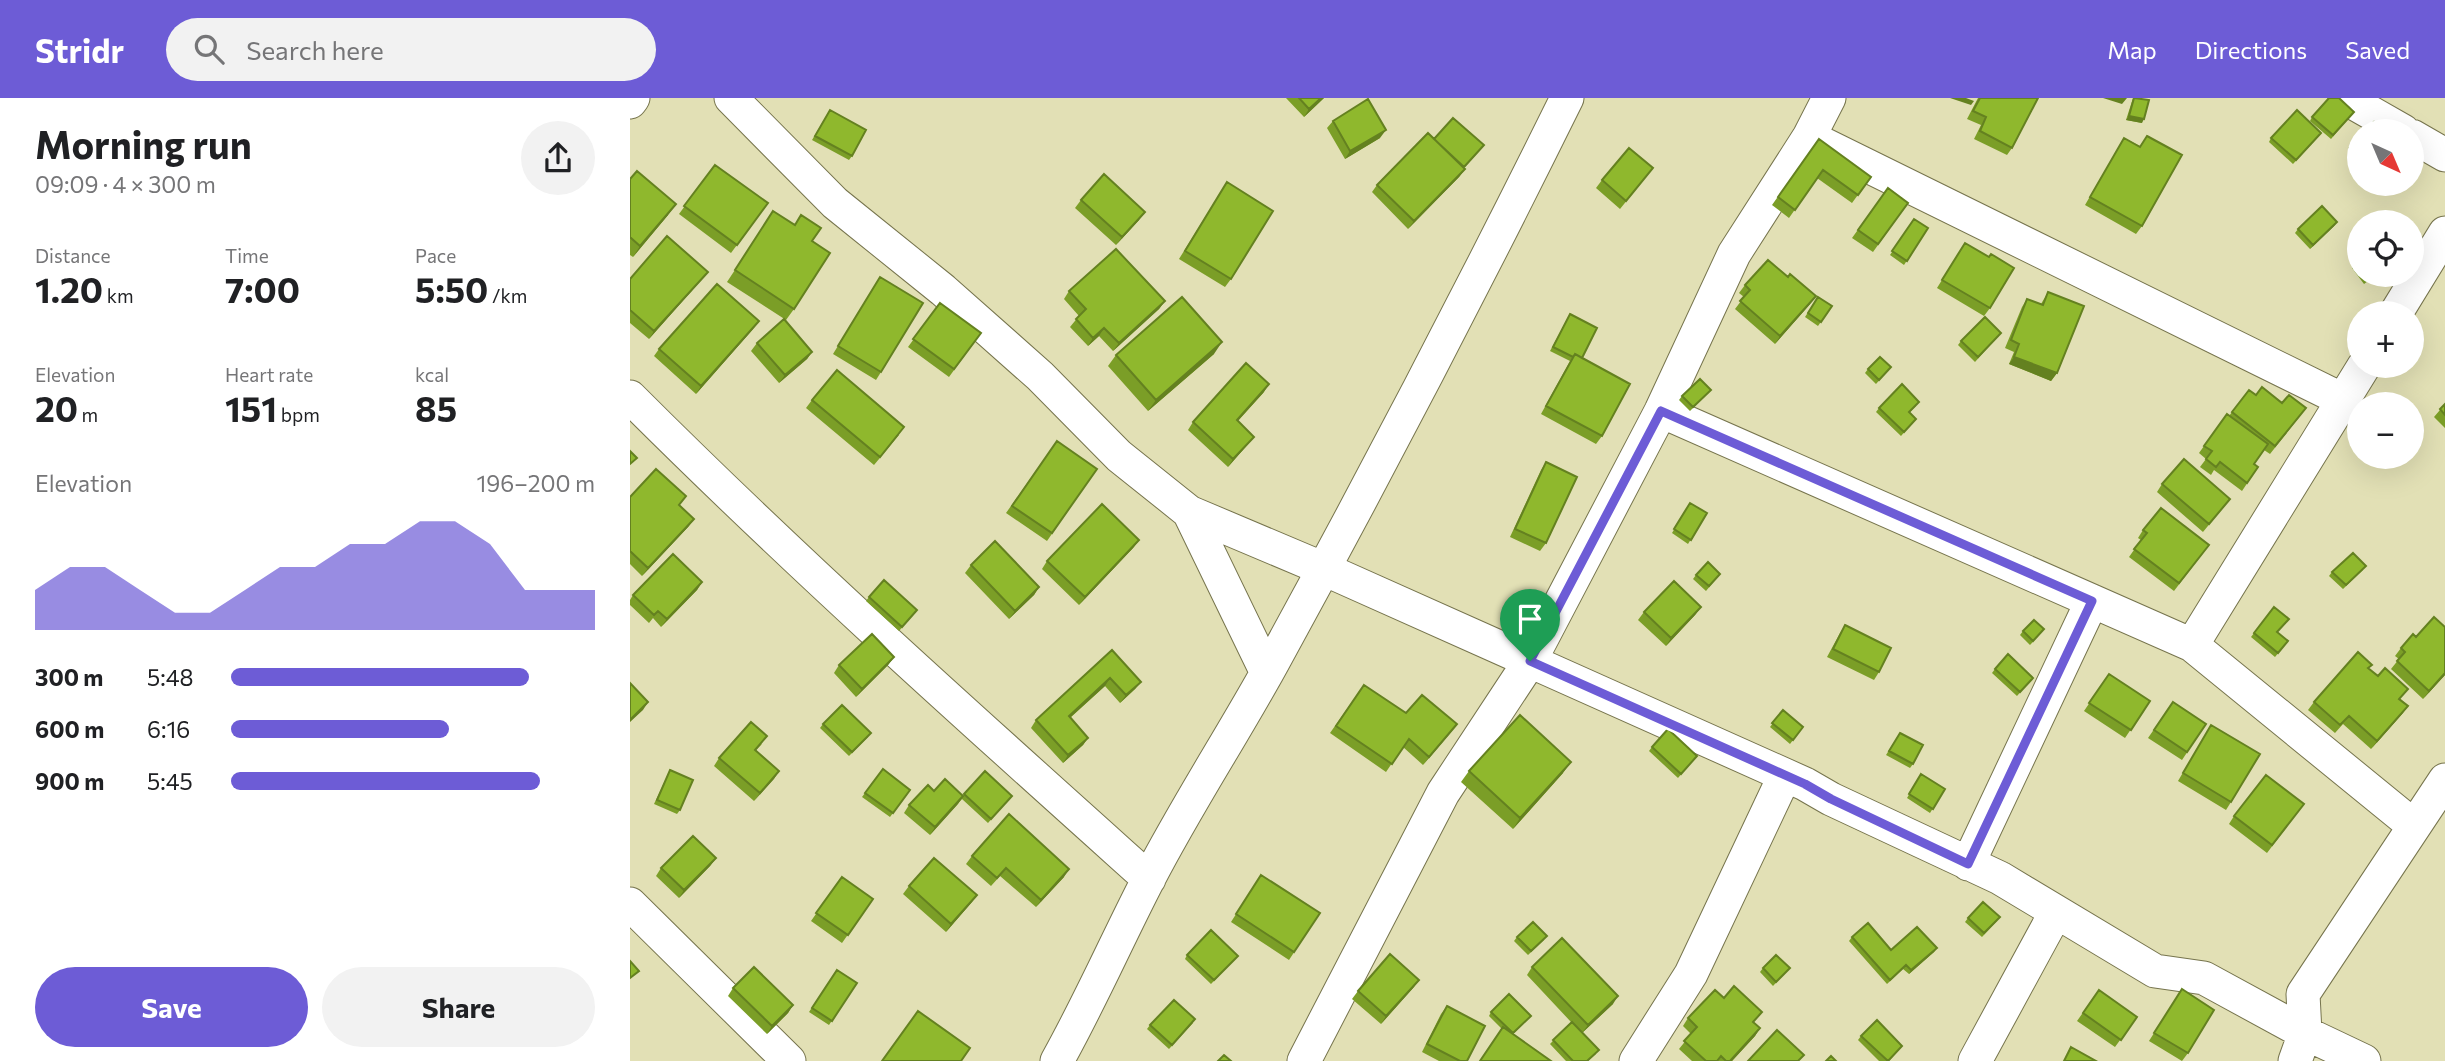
<!DOCTYPE html>
<meta charset="utf-8">
<style>
body{margin:0;font-family:Commissioner,sans-serif;background:#f2f2f2;color:#202124;height:100vh;display:flex;flex-direction:column;font-size:26px;white-space:nowrap}
*{box-sizing:border-box;margin:0}
p{font-size:23px;color:#757577}
.icon{flex:none;width:38px;height:38px;fill:none;stroke:currentColor;stroke-width:2;stroke-linecap:round;stroke-linejoin:round}
.map{position:relative;flex:1;overflow:hidden}
.details{display:flex;flex-direction:column;background:#fff;width:630px}
.details>*{flex:none}
.needle{width:46px;rotate:136deg}
.tools{position:absolute;left:1717px;top:21px;display:grid;gap:14px}
.tools a{display:grid;place-items:center;width:77px;height:77px;border-radius:50%;background:#fff;box-shadow:0 7px 28px #0002;font-size:35px}
.pin{position:absolute;display:grid;place-items:center;width:60px;height:60px;color:#fff;margin:-72px -30px;border-radius:50% 50% 50% 0;rotate:-45deg;box-shadow:0 0 7px #0007}
.pin .icon{rotate:45deg}
.round{display:grid;place-items:center;flex:none;width:74px;height:74px;border-radius:37px;background:#f2f2f2}
.headline{display:flex;align-items:center;justify-content:space-between;height:119px;padding:0 35px}
h1{font-size:38px;font-weight:700;line-height:52px}
.figures{display:grid;grid-template-columns:repeat(3,1fr);gap:10px;height:119px;padding:7px 35px}
.figures div{display:grid;align-content:center}
.figures b{font-size:35px;font-weight:700}
.figures small{font-size:19px;font-weight:400}
.figures p{font-size:19px}
.chart{height:196px;padding:14px 35px}
.chart p{display:flex;justify-content:space-between}
.chart svg{width:100%;height:126px;margin-top:7px;fill:#6d5cd6;opacity:.7}
.button{display:flex;gap:14px;margin-top:auto;padding:14px 35px}
.button a{flex:1;height:80px;border-radius:42px;background:#6d5cd6;color:#fff;font-size:28px;font-weight:700;line-height:80px;text-align:center}
.button a+a{background:#f2f2f2;color:#202124}
ul{padding:0 35px;list-style:none;font-size:23px}
li{display:grid;grid-template-columns:112px 84px 1fr;align-items:center;height:52px}
li i{height:18px;border-radius:9px;background:#6d5cd6}
header{display:flex;align-items:center;gap:42px;box-sizing:border-box;height:98px;padding:0 35px;background:#6d5cd6;color:#fff}
header strong{font-size:33px}
nav{display:flex;gap:38px;margin-inline-start:auto;font-size:24px}
.search{width:490px;height:63px;background:#f2f2f2;display:flex;align-items:center;gap:18px;box-sizing:border-box;padding:0 24px;border-radius:38px;color:#757577;font-size:26px}
main{display:flex;flex:1;min-height:0}
.map>svg:first-child{display:block}
.lines{fill:none;stroke-linecap:round;stroke-linejoin:round}
.street-casing{stroke:#76744d;stroke-width:35}
.street{stroke:#fff;stroke-width:33}
.wall{fill:#7b9e27}
.shaded-wall{fill:#648120}
.building{fill:#8fb82d;stroke:#648120;stroke-width:2}
.route-casing{stroke:#fff;stroke-width:14}
.route{stroke:#6d5cd6;stroke-width:9}
</style>
<header>
<strong>Stridr</strong>
<div class="search"><svg class="icon" aria-label="search" viewBox="0 0 24 24"><circle cx="10" cy="10" r="6"/><path d="M15 15l6 6"/></svg>Search here</div>
<nav><a>Map</a><a>Directions</a><a>Saved</a></nav>
</header>
<main>
<section class="details">
<div class="headline"><div><h1>Morning run</h1><p>09:09 · 4 × 300 m</p></div><a class="round"><svg class="icon" aria-label="share" viewBox="0 0 24 24"><path d="M12 15V3M7 8l5-5 5 5M5 13v7h14v-7"/></svg></a></div>
<div class="figures">
<div><p>Distance</p><b>1.20<small> km</small></b></div>
<div><p>Time</p><b>7:00</b></div>
<div><p>Pace</p><b>5:50<small> /km</small></b></div>
</div>
<div class="figures">
<div><p>Elevation</p><b>20<small> m</small></b></div>
<div><p>Heart rate</p><b>151<small> bpm</small></b></div>
<div><p>kcal</p><b>85</b></div>
</div>
<div class="chart"><p><span>Elevation</span>196–200 m</p>
<svg viewBox="0 0 160 44" preserveAspectRatio="none"><path d="M0 44V30L10 22L20 22L30 30L40 38L50 38L60 30L70 22L80 22L90 14L100 14L110 6L120 6L130 14L140 30L150 30L160 30V44z"/></svg>
</div>
<ul>
<li><b>300 m</b>5:48<i style="width:82%"></i></li>
<li><b>600 m</b>6:16<i style="width:60%"></i></li>
<li><b>900 m</b>5:45<i style="width:85%"></i></li>
</ul>
<div class="button"><a>Save</a><a>Share</a></div>
</section>
<div class="map">
<svg width="1815" height="963" viewBox="0 0 1815 963">
<rect width="100%" height="100%" fill="#e2e0b5"/>
<g class="lines">
<g class="street-casing">
<path id="street" d="M101 0 205 105 313 192 410 278 489 358 559 414 694 471 1175 686 1201 701 1370 780 1525 873 1574 880 1675 935 1734 963
M1715 0 1773 33
M0 4 3 0
M1782 38 1815 57
M1179 39 1713 302
M1766 215 1815 135
M0 299C167 466 343 623 519 781
M1031 313 1562 547 1784 728
M559 414 637 575
M1562 547 1734 268
M1338 766 1462 503
M0 806 159 963
M427 963C460 904 487 842 518 782 556 708 603 637 643 564 745 378 843 190 937 0
M674 963 813 695 900 563 1031 313 1104 156 1179 39 1199 0
M1006 963 1061 876 1155 677
M1345 963 1426 814
M1665 963 1675 935 1673 896 1815 682"/>
</g>
<use href="#street" class="street"/>
</g>
<path class="wall" d="M656 0H694L674 19Z
M1348 0H1408L1382 50 1377 57 1344 41 1351 27 1337 21Z
M1503 0H1512V25L1496 22Z
M200 12 222 58 219 62 182 42Z
M1724 14 1701 41 1680 23 1682 19Z
M703 23 750 40 715 61 697 30Z
M1517 38 1512 128 1506 136 1455 107 1494 40 1510 48Z
M1729 38V60L1718 50Z
M1688 39 1663 66 1639 44 1641 40Z
M804 41 851 51 834 70 835 71 829 79 778 131 742 94 747 87Z
M1189 41 1241 79 1222 105 1187 80 1159 120 1142 107Z
M85 67 138 105 101 155 49 116Z
M1023 70 990 111 966 90 972 82Z
M0 81 38 117 3 159 0 157Z
M597 84 601 181 595 189 549 161Z
M1258 90 1278 105 1243 154 1222 140Z
M451 102 509 122 486 147 445 110Z
M1284 121 1298 130 1274 167 1260 157Z
M1707 124 1704 128 1680 151 1665 135 1668 131Z
M136 125 182 143 164 211 156 222 97 184Z
M1335 145 1360 210 1354 218 1307 190Z
M1729 163V177H1746L1734 186 1722 170Z
M250 179 251 274 246 282 203 256Z
M0 181H72L19 241 0 225Z
M1115 187 1180 206 1145 246 1105 211 1114 199 1109 195Z
M439 193 535 203 529 211 483 253 469 238 458 248 440 229 449 218 434 201Z
M1418 194 1427 275 1421 283 1379 266 1384 254 1375 250 1392 209 1397 201 1411 206Z
M1188 199 1202 208 1188 228 1175 219Z
M310 205 351 235 319 279 278 249Z
M940 216 972 338 966 346 911 316 940 263 920 253Z
M123 231 66 296 24 258 29 251Z
M1371 235 1345 264 1328 247 1331 243Z
M127 245 182 254 177 261 149 285 121 253Z
M584 256 518 313 478 268 486 257Z
M1261 269 1246 286 1235 275 1238 271Z
M1081 292 1060 313 1049 302 1052 298Z
M1619 292 1626 297 1652 305 1670 318 1640 356 1634 352 1624 366 1628 369 1612 393 1584 372 1581 377 1570 369 1576 361 1569 355 1597 316 1599 318Z
M634 294 608 323 618 346 598 369 558 332 563 324Z
M182 302 269 337 244 367 176 310Z
M1815 306V330L1804 319Z
M1286 308 1279 315 1286 321 1271 338 1246 314 1249 310Z
M427 343 467 371 417 443 376 415Z
M916 364V445L910 453 880 439 911 372Z
M1532 386 1600 401 1573 434 1527 394Z
M0 399 50 408 64 421 58 429 12 478 0 466Z
M1060 405 1077 415 1058 446 1042 435Z
M1513 432 1579 447 1544 493 1499 459 1511 442 1508 440Z
M509 442 503 450 449 507 412 471 417 463Z
M341 467 409 489 404 497 379 521 335 475Z
M1733 472 1713 491 1699 478 1702 474Z
M1090 476 1076 493 1063 481 1066 477Z
M72 484 67 492 31 529 23 520 19 525 0 507V502L3 497Z
M239 499 284 516 269 533 236 503Z
M1071 509 1065 517 1036 548 1008 522 1014 514Z
M1644 509 1648 535 1658 543 1645 559 1621 539Z
M1215 527 1249 574 1244 582 1197 559 1210 535Z
M1815 529V577L1793 601 1761 571 1769 561 1765 558 1771 550 1786 539Z
M1393 533 1411 535 1400 547 1390 537Z
M482 552 511 584 505 591 490 605 475 588 440 620 458 640 453 647 433 665 401 630 406 622Z
M264 559 258 567 226 599 204 575 209 567Z
M1365 571 1403 580 1387 598 1362 575Z
M1739 571 1778 608 1772 616 1741 651 1713 626 1705 635 1678 612 1684 604Z
M1479 576 1520 603 1495 640 1454 613Z
M734 587 776 615 821 634 793 667 773 649 756 674 700 635Z
M1543 604 1576 626 1552 662 1518 640Z
M1153 612 1173 629 1160 646 1140 629Z
M193 626 238 639 219 658 190 630Z
M1581 627 1601 704 1596 712 1548 683Z
M1270 635 1283 666 1280 670 1256 657Z
M132 646 126 652 149 673 124 703 84 668 89 660Z
M1022 649 1067 658 1048 680 1019 653Z
M253 671 280 692 260 719 232 699Z
M40 672 50 712 47 716 24 706Z
M355 673 382 698 358 725 332 701 300 737 274 715 279 707 304 693 333 698Z
M839 673 933 675 883 731 831 684Z
M1291 676 1315 691 1300 715 1277 700Z
M1674 706 1637 755 1599 726 1604 718Z
M342 758 434 779 406 809 370 778 361 788 336 766Z
M86 760 80 768 49 800 26 778 31 770Z
M631 777 690 815 659 862 601 824Z
M212 779 243 801 212 845 181 823Z
M279 788 347 797 341 805 316 834 273 796Z
M1338 820 1367 823 1352 839 1335 824Z
M887 839 914 842 898 857 884 843Z
M1222 839 1261 852 1307 850 1304 854 1279 876 1273 871 1257 886 1219 843Z
M557 857 608 858 581 886 555 861Z
M902 869 983 906 952 935 966 956 958 963H936L920 946 941 924 897 877Z
M1133 870H1160L1143 888 1130 874Z
M207 872 227 885 199 927 179 914Z
M789 882 783 890 751 926 722 901 728 893Z
M103 890 163 907 158 915 137 936 98 898Z
M1552 891 1558 955 1552 963 1519 943Z
M1469 892 1507 919 1485 949 1447 923Z
M1094 900 1130 930 1125 938 1102 963H1062L1049 951 1061 936 1053 928 1058 920Z
M817 908 837 963H809L792 954 811 916Z
M861 914 901 918 883 936 872 931 859 918Z
M563 925 539 951 517 931 520 927Z
M1231 938 1269 952 1259 963H1249L1228 942Z"/>
<path class="shaded-wall" d="M691 0H694L674 19 679 11Z
M1320 0H1336L1344 3 1341 7Z
M1473 0H1497L1492 6Z
M1499 18 1514 21 1512 25 1496 22Z
M756 32 750 40 715 61 720 53Z
M835 71 829 79 778 131 784 123Z
M46 106 38 117 3 159 10 148Z
M515 114 509 122 486 147 492 139Z
M1707 124 1704 128 1680 151 1683 147Z
M78 174 72 181 19 241 24 233Z
M1186 198 1180 206 1145 246 1150 238Z
M535 203 529 211 483 253 489 245Z
M129 223 123 231 66 296 71 288Z
M474 230 469 238 458 248 463 240Z
M592 244 584 256 518 313 526 302Z
M182 254 177 261 149 285 155 277Z
M1384 259 1427 275 1421 283 1379 266Z
M639 286 634 294 601 330 607 322Z
M624 339 618 346 598 369 603 361Z
M64 421 58 429 12 478 18 470Z
M509 442 503 450 449 507 455 499Z
M72 484 67 492 31 529 37 521Z
M409 489 404 497 379 521 385 513Z
M1071 509 1065 517 1036 548 1041 540Z
M264 559 258 567 226 599 232 591Z
M1815 575V577L1793 601 1799 593Z
M480 580 475 588 433 626 439 618Z
M511 584 505 591 490 605 496 597Z
M18 604 13 612 0 624V622Z
M1778 608 1772 616 1741 651 1747 643Z
M827 626 821 634 793 667 799 659Z
M458 640 453 647 433 665 438 657Z
M941 664 933 675 883 731 890 720Z
M149 673 144 681 124 703 130 695Z
M333 698 328 706 300 737 305 729Z
M86 760 80 768 49 800 54 792Z
M439 771 434 779 406 809 411 802Z
M347 797 341 805 316 834 321 826Z
M1307 850 1304 854 1279 876 1281 872Z
M789 882 783 890 751 926 756 918Z
M988 898 983 906 952 935 958 927Z
M163 907 158 915 137 936 142 928Z
M1130 930 1125 938 1102 963H1100Z"/>
<path class="building" d="M669 0H691L679 11Z
M1350 0H1408L1382 50 1350 33 1356 19 1343 13Z
M1504 0 1519 2 1514 21 1499 18Z
M1699 0H1709L1724 14 1703 37 1682 19Z
M738 1 756 32 720 53 703 23Z
M200 12 236 32 222 58 185 38Z
M1667 12 1691 35 1666 62 1641 40Z
M823 20 854 47 834 69 804 41Z
M1744 24 1753 33H1734Z
M798 35 835 71 784 123 747 87Z
M1517 38 1552 57 1512 128 1460 99 1494 40 1510 49Z
M1729 38V53L1721 46Z
M1189 41 1241 79 1228 97 1193 72 1165 112 1148 99Z
M999 50 1023 70 996 103 972 82Z
M85 67 138 105 107 147 54 108Z
M7 73 46 106 10 148 1 140H0V81Z
M474 76 515 114 492 139 451 102Z
M597 84 643 113 601 181 555 153Z
M1258 90 1278 105 1248 146 1228 132Z
M1692 108 1707 124 1683 147 1668 131Z
M143 113 165 127 171 117 191 130 182 143 200 155 164 211 105 172Z
M1284 121 1298 130 1277 163 1262 153Z
M37 138 78 174 24 233 0 212V181Z
M1335 145 1359 159 1361 156 1384 170 1360 210 1312 182Z
M486 151 535 203 489 245 474 230 463 240 446 221 456 211 439 193Z
M1138 162 1158 179 1160 176 1186 198 1150 238 1110 203 1120 192 1115 187Z
M1729 163V171L1725 166Z
M1733 177H1743L1737 182Z
M250 179 293 205 251 274 208 248Z
M87 186 129 223 71 288 29 251Z
M1418 194 1454 208 1427 275 1384 259 1389 246 1381 242 1397 201 1413 207Z
M552 199 592 244 526 302 486 257Z
M1188 199 1202 208 1191 224 1178 215Z
M310 205 351 235 324 271 283 241Z
M940 216 967 230 952 260 945 256 943 259 923 249Z
M1355 219 1371 235 1348 259 1331 243Z
M154 221 182 254 155 277 127 245Z
M945 256 1000 286 972 338 916 308Z
M1250 259 1261 269 1249 282 1238 271Z
M616 265 639 286 607 322 624 339 603 361 563 324Z
M207 272 274 329 250 359 182 302Z
M1070 281 1081 292 1063 309 1052 298Z
M1272 286 1289 304 1279 314 1286 321 1274 334 1249 310Z
M1632 289 1652 305 1659 297 1676 310 1645 348 1602 314 1619 292 1626 297Z
M1815 306V317L1810 311Z
M1597 316 1638 346 1624 366 1628 369 1617 385 1590 364 1586 369 1576 361 1582 353 1574 348Z
M427 343 467 371 422 435 382 408Z
M0 353 7 360 0 366Z
M1554 361 1600 401 1579 426 1532 386Z
M916 364 947 379 916 445 885 431Z
M26 371 56 398 49 407 64 421 18 470 0 453V399Z
M1060 405 1077 415 1061 442 1044 431Z
M472 406 509 442 455 499 417 463Z
M1531 410 1579 447 1549 485 1504 451 1517 435 1513 432Z
M365 443 409 489 385 513 341 467Z
M1723 455 1736 468 1716 487 1702 474Z
M43 456 72 484 37 521 28 513 24 517 3 497Z
M1078 464 1090 476 1079 488 1066 477Z
M254 482 287 512 272 529 239 499Z
M1044 483 1071 509 1041 540 1014 514Z
M1644 509 1659 521 1647 534 1658 543 1648 555 1624 535Z
M1804 519 1815 529V575L1799 593 1767 563 1775 554 1771 550 1783 536 1786 539Z
M1404 522 1414 531 1403 543 1393 533Z
M1215 527 1261 550 1249 574 1203 551Z
M242 536 264 559 232 591 209 567Z
M482 552 511 584 496 597 480 580 439 618 458 640 438 657 406 622Z
M1728 554 1742 567 1738 570 1748 578 1755 570 1778 591 1769 601 1778 608 1747 643 1719 618 1710 627 1684 604Z
M1378 556 1403 580 1390 594 1365 571Z
M1479 576 1520 603 1501 632 1459 605Z
M0 585 18 604 0 622Z
M734 587 776 615 792 597 827 626 799 659 779 641 762 666 706 628Z
M1543 604 1576 626 1557 654 1524 632Z
M212 607 241 635 222 654 193 626Z
M1153 612 1173 629 1163 642 1142 625Z
M890 617 941 664 890 720 839 673Z
M121 624 137 638 125 652 149 673 130 695 89 660Z
M1581 627 1630 656 1601 704 1553 675Z
M1038 631 1067 658 1051 676 1022 649Z
M1270 635 1293 647 1283 666 1259 653Z
M253 671 280 692 263 715 235 695Z
M40 672 63 682 50 712 27 702Z
M355 673 382 698 361 721 334 696Z
M1291 676 1315 691 1303 711 1279 696Z
M1636 677 1674 706 1642 747 1604 718Z
M315 681 333 698 305 729 279 707 298 687 304 693Z
M379 716 439 771 411 802 376 770 367 780 342 758Z
M63 738 86 760 54 792 31 770Z
M304 760 347 797 321 826 279 788Z
M631 777 690 815 664 854 606 816Z
M212 779 243 801 218 837 186 815Z
M1353 804 1370 819 1354 835 1338 820Z
M903 824 917 838 901 853 887 839Z
M1238 825 1261 852 1287 829 1307 850 1281 872 1276 867 1260 882 1222 839Z
M581 832 608 858 584 882 557 857Z
M932 840 988 898 958 927 902 869Z
M760 856 789 882 756 918 728 893Z
M1146 857 1160 870 1146 884 1133 870Z
M0 863 9 873 0 880Z
M124 869 163 907 142 928 103 890Z
M207 872 227 885 202 923 182 910Z
M1104 888 1132 914 1123 924 1130 930 1100 963H1096L1091 958 1087 963H1076L1054 943 1067 929 1058 920 1085 892 1094 900Z
M1552 891 1584 912 1558 955 1524 935Z
M1469 892 1507 919 1491 942 1453 915Z
M879 896 901 918 883 935 861 914Z
M544 902 565 921 542 947 520 927Z
M817 908 855 928 837 963H830L797 946Z
M288 913 340 950 331 963H252Z
M1247 922 1272 948 1258 963 1231 938Z
M942 924 969 952 957 963H943L923 942Z
M873 929 921 963H850Z
M1147 932 1174 957 1168 963H1118Z
M1441 949 1466 963H1434Z
M594 957 601 963H588Z
M1201 958 1206 963H1196Z"/>
<g class="lines">
<g class="route-casing">
<path id="route" d="M1031 313 1462 503 1338 766 1201 701 1175 686 900 563Z"/>
</g>
<use href="#route" class="route"/>
</g>
</svg>
<div class="tools">
<a><svg class="needle" viewBox="-14 -14 28 28"><path d="M0-13l5 13h-10z" fill="#e53935"/><path d="M0 13l5-13h-10z" fill="#757577"/></svg></a>
<a><svg class="icon" aria-label="locate" viewBox="0 0 24 24"><circle cx="12" cy="12" r="6"/><path d="M12 2v4M12 18v4M2 12h4M18 12h4"/></svg></a>
<a>+</a>
<a>−</a>
</div>
<div class="pin" style="left:900px;top:563px;background:#1e9e55"><svg class="icon" aria-label="arrive" viewBox="0 0 24 24"><path d="M6 21V4h12l-3 4 3 4H6"/></svg></div>
</div>
</main>
